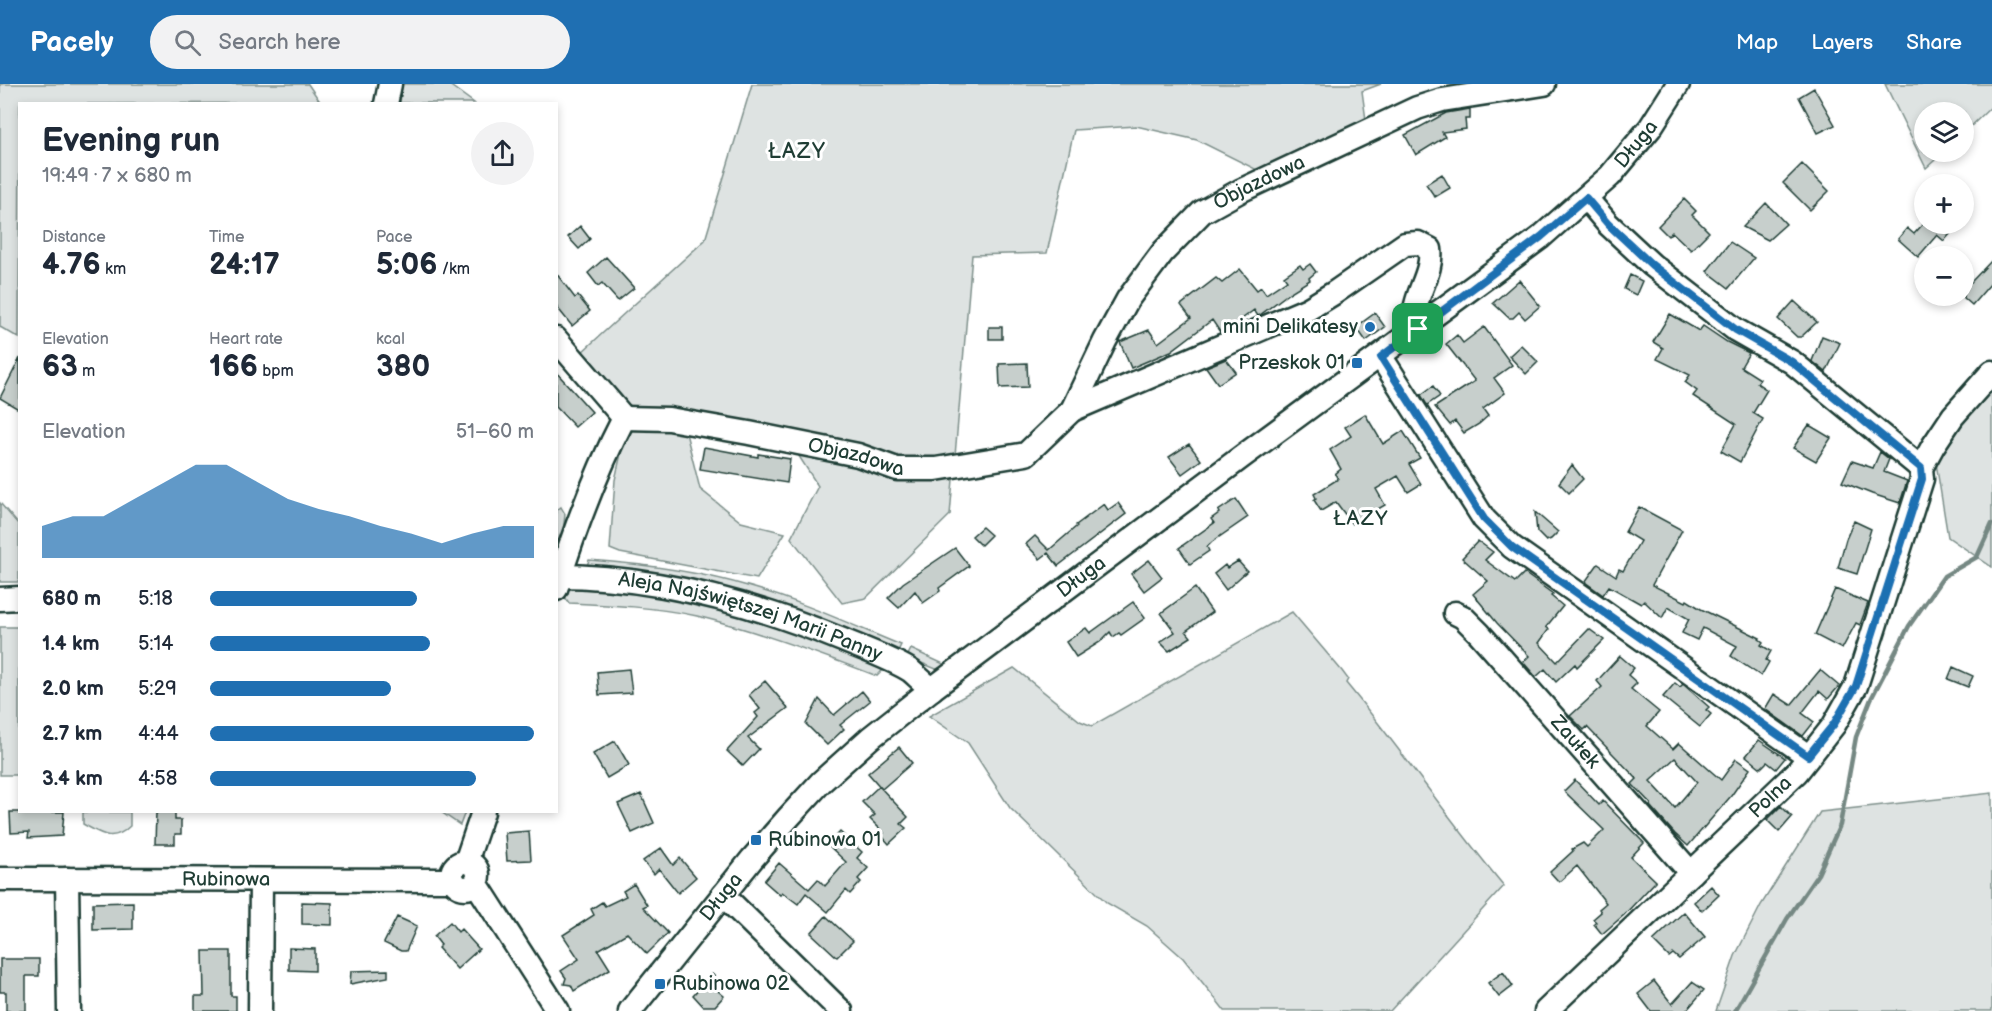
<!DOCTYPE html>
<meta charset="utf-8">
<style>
body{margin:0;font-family:"Balsamiq Sans",sans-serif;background:#f2f2f3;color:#1f2937;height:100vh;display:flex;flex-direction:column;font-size:22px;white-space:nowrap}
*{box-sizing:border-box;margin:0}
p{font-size:20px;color:#747a83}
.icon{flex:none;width:33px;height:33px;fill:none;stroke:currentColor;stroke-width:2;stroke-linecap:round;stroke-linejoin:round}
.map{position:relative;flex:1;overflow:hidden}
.panel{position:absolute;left:18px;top:18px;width:540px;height:711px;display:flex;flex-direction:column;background:#fff;border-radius:0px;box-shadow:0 3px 9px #0003}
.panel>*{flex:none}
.tools{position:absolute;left:1914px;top:18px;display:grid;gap:12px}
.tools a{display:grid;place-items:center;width:60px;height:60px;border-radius:50%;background:#fff;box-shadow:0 3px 9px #0003;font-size:30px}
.pin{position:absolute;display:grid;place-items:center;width:51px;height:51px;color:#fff;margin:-26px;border-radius:12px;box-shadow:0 3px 9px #0006}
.round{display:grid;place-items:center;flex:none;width:63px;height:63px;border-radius:32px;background:#f2f2f3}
.headline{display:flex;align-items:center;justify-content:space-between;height:102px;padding:0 24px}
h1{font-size:33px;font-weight:600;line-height:45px}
.figures{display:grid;grid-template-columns:repeat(3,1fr);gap:9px;height:102px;padding:6px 24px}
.figures div{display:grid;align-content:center}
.figures b{font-size:30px;font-weight:600}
.figures small{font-size:16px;font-weight:400}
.figures p{font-size:16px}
.chart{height:168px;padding:12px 24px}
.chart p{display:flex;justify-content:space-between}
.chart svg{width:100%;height:108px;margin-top:6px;fill:#1f6fb2;opacity:.7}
ul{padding:0 24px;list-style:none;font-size:20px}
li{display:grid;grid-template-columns:96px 72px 1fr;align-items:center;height:45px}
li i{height:15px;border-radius:8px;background:#1f6fb2}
header{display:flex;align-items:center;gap:36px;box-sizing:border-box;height:84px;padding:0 30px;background:#1f6fb2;color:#fff}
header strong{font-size:28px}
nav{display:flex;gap:33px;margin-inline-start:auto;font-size:21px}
.search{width:420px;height:54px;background:#f2f2f3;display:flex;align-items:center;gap:15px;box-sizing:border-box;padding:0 21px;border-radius:33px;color:#747a83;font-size:22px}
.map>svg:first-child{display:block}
.green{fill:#dee3e2;stroke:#7e908b;stroke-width:1.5}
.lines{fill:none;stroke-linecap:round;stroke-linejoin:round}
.stream{stroke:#758883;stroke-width:4.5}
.building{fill:#c7cfcc;stroke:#1f3d34;stroke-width:1.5;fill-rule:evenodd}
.minor-casing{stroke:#1f3d34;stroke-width:27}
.minor{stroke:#fff;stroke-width:22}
.route-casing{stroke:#fff;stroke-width:12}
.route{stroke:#1f6fb2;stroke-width:8}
.poi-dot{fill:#1f6fb2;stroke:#fff;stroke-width:2}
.labels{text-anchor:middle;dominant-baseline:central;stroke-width:6;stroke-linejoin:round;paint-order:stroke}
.street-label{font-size:20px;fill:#1f3d34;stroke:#fff}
.poi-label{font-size:20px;fill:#1f3d34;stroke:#fff;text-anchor:end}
.neighbourhood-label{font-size:21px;letter-spacing:1.5px;fill:#1f3d34;stroke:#fff}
.quarter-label{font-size:22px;letter-spacing:1.5px;fill:#1f3d34;stroke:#fff}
</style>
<header>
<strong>Pacely</strong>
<div class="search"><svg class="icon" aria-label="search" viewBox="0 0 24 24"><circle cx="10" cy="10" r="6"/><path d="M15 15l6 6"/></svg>Search here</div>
<nav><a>Map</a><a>Layers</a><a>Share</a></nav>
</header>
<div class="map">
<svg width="1992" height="927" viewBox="0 0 1992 927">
<rect width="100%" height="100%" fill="#fff"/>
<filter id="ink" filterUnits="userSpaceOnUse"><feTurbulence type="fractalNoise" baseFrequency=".0167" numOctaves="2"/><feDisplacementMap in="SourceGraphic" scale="12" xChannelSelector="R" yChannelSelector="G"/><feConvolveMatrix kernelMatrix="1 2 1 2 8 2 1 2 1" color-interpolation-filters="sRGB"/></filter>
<g filter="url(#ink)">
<path class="green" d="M0 0H308L321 19 20 20 19 254 0 243Z
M402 0H448L474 19H400Z
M752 0H1381L1362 7 1366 36 1259 87 1197 56 1136 42 1074 46 1047 169 972 171 950 431 866 514 842 519 791 454 818 402 783 347 630 323 582 268 705 156Z
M1885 0H1992V22L1964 49V28H1924V68H1944L1926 84Z
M1992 299V483L1948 453 1936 379 1974 319Z
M627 343 685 345 700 405 741 438 785 449 757 495 620 469 610 465 615 396Z
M0 419 19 441V498H0Z
M561 423 565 430 561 467H557L556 427Z
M589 476C644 480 698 487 751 503 803 518 852 541 901 561L897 569 586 484Z
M570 501 643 506 743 529 886 583 877 592C818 569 758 547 697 532 655 523 612 521 569 519L562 509Z
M1292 528 1342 587 1348 595 1346 599C1401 665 1449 736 1504 802L1390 927H1225L1183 874 1147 842 1107 819 1010 724 968 659 929 632 1014 584 1080 637 1092 642Z
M0 543H19V691H0Z
M911 565 948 582 936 585 907 573Z
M1992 709V927H1716L1735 872 1761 821 1820 728Z
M83 728H130V742C113 759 101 750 83 740Z
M441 728H465L460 741Z"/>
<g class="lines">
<path class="stream" d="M1735 927 1787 835 1818 790 1840 741 1856 653 1871 615 1909 542 1944 492 1977 473 1992 440"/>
</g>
<path class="building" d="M1814 4 1835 41 1818 49 1799 13Z
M1470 25V35H1465L1466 45 1442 48 1445 53 1416 71 1405 51 1446 29Z
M1802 80 1829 107 1810 126 1783 99Z
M1442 90 1450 104 1435 113 1426 100Z
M1684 115 1696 127 1692 131 1709 148 1691 166 1672 148 1668 152 1658 142Z
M1766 119 1786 140 1768 156 1743 143Z
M1923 140H1959L1944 157 1937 151 1918 173 1898 155 1907 144 1914 150Z
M580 142 590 155 579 165 568 153Z
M1730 158 1754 174 1729 204 1707 187Z
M606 173 634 204 618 217 602 199 598 202 588 189Z
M1992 176V198L1972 221 1964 214V193L1971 198Z
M1310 180 1316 188 1309 194 1310 196 1289 209 1260 231 1258 232 1254 226 1231 243 1220 248 1212 236 1171 267 1131 284 1120 258 1149 246 1158 259 1191 234 1181 221 1216 194 1222 199 1240 185 1257 206 1261 203 1266 210 1287 196 1284 192 1300 181 1303 185Z
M556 189 575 214 578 212 590 227 572 242 556 222Z
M1630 191 1642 197 1636 211 1624 205Z
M1519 196 1540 222 1525 235 1519 228 1513 234H1509L1493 219Z
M1794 217 1817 238 1801 253H1797L1778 235Z
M1375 229 1385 243 1366 257 1356 243Z
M1670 230 1699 247 1703 242 1727 258 1749 269 1741 283 1760 295 1757 299 1767 306 1753 329 1763 335 1740 378 1721 367 1736 340 1693 312 1697 307 1685 298 1690 291 1657 275 1663 264 1653 258Z
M989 243H1002V255H989Z
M1484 243 1512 281 1494 294 1505 309 1483 325 1488 332 1479 340 1464 349 1455 337 1450 341 1435 323 1475 297 1446 260 1457 251 1463 259Z
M1822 252 1840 259 1826 288 1812 277Z
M1521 261 1538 278 1526 290 1509 272Z
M20 274V326L0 314Z
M1226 275 1236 288 1218 300 1206 283Z
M1027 279 1028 303 1000 304 999 280Z
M556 288 592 328 575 343 556 323Z
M1433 302 1440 312 1427 321 1421 311Z
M1365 330 1383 360 1403 347 1420 374 1409 380 1421 400 1408 408 1398 392 1376 405 1385 421 1352 440 1336 418 1321 427 1314 416 1316 414 1314 410 1338 395 1335 390 1341 385 1330 366 1351 352 1345 343Z
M1809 341 1831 354 1816 377 1793 364Z
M1189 360 1201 376 1182 390 1169 373Z
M704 363 758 373V370L790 375 787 399 700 385Z
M1880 368 1889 375 1884 388 1907 397 1900 419 1872 410 1842 398 1852 377 1873 384Z
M1572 381 1583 395 1569 409 1559 399Z
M1236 415 1248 433 1212 458 1207 463 1209 467 1190 480 1179 464 1214 439 1211 435 1219 429 1218 427Z
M1118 419 1126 430 1058 482 1048 469 1040 475 1026 460 1035 452 1049 466 1077 442 1076 441 1104 420 1108 426Z
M1639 423 1682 446 1652 501 1686 518 1687 516 1701 525 1760 554 1759 555 1763 558 1761 561 1771 567 1766 576 1769 578 1761 592 1731 572 1737 562 1703 544 1697 556 1682 549 1689 535 1668 523 1662 534 1644 517 1641 520 1609 502 1603 511 1585 498 1598 480 1616 492 1619 485 1623 487 1640 457 1625 448Z
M1535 428 1558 448 1551 455 1546 457 1537 448Z
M1854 437 1871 445 1857 490 1838 484 1846 455Z
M982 443 991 451 981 461 972 452Z
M1478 457 1493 468 1485 476 1515 498 1524 489 1553 510 1551 512 1563 522 1546 543 1549 545 1539 559 1557 578 1589 545 1604 556 1577 583 1575 580 1556 598 1545 585 1536 593 1523 578 1529 572 1497 539 1473 510 1488 497 1462 474Z
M955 464 969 482 939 504 940 507 923 519 915 507 899 524 888 514 903 499Z
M1149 476 1162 493 1144 507 1131 490Z
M1238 477 1247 487 1226 506 1214 490 1225 481 1227 484Z
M1195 504 1212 528 1186 547 1191 553 1169 567 1160 558 1175 548 1161 529Z
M1835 505 1868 519 1860 541 1856 539 1842 565 1815 551Z
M1133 518 1145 534 1121 551 1119 549 1113 553 1110 548 1100 558 1076 573 1066 558 1086 544 1090 549Z
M1620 572 1634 584 1628 591 1637 599 1631 605 1659 628 1647 642 1673 665 1679 659 1721 696 1736 675 1750 685 1731 712 1688 762 1675 750 1650 722 1651 720 1632 700 1637 695 1587 643 1584 646 1570 632 1602 603 1597 597ZM1675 674 1697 698 1675 724 1650 697Z
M1953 583 1973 592 1968 603 1948 595Z
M629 585 632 609 599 611 597 588Z
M1820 586 1839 602 1828 615 1819 607 1802 629 1814 638 1803 652 1765 625 1774 610 1791 621Z
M765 597 788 624 748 654 759 665 743 682 727 667 758 633 755 629 760 625 749 611Z
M1675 599 1680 603 1683 600 1684 601 1709 623 1706 626 1711 630 1700 643 1663 613Z
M862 607 870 617 840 641 844 645 827 661 806 640 819 615 834 631Z
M1759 656 1785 674 1776 685 1767 678 1761 684 1746 672Z
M615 657 629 681 607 694 593 670Z
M899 663 912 679 882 705 868 689Z
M1575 696 1599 721 1603 717 1644 759 1631 773 1656 797 1624 831 1602 850 1594 840 1596 838 1593 835 1601 828 1599 825 1606 819 1577 782 1559 798 1550 788 1573 767 1572 765 1583 759 1587 763 1604 746 1564 707Z
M879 702 908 733 901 740 906 744 889 760 881 751 884 749 870 735 875 731 862 718Z
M641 710 654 739 632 749 618 720Z
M1781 722 1792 733 1779 748 1767 736Z
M10 728H64L62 752 28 754 29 748 11 749Z
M156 728H175V736H181V750H175V760H155Z
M529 747 531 776 507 777 505 749Z
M840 748 862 768 857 774 868 784 858 795 861 798 850 810 846 806 828 828 806 809 798 820 782 808 780 811 764 797 779 779 809 805 818 795 825 802 846 778 828 761Z
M661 764 673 781 680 774 696 793 678 809 659 785 654 790 643 777Z
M634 800 647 821 643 823 668 849 647 870 627 849 598 866 610 885 574 907 571 901 564 900 566 894 561 887 579 875 563 851 594 831 591 825 602 818 605 822 626 812 623 807Z
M1711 802 1719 811 1702 827 1694 818Z
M133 818V845L93 846V819Z
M302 818 332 819V841L302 840Z
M1684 828 1705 853 1679 875 1673 870 1669 873 1653 857Z
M826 832 853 857 837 873 811 849Z
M397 833 417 842 406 867H401L384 859Z
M450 838 458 848 461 845 479 865 457 885 438 864 441 861 434 852Z
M289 864 315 865V887L289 886Z
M203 867H231V912H236V927H195V912H204Z
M0 875H39V892H26V927H6V908H0Z
M388 886V893L350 900 351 887Z
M1503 888 1513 902 1499 913 1488 899Z
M712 890 724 901 718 907 724 912 715 922H703L693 911Z
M1654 897 1672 920 1692 898 1704 906 1686 927H1651L1638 910Z"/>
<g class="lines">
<g class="minor-casing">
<g id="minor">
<path d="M386 20 390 0"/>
<path d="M1586 114 1608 140 1652 181 1736 246 1792 278 1921 384"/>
<path d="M556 255 624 334C596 388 574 447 556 505"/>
<path d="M1381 273 1484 435 1512 463 1808 672"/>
<path d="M1072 326 1308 225 1334 209 1405 160 1418 159 1430 165C1433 187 1418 205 1415 226 1414 232 1417 239 1418 245"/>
<path id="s1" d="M624 334 669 335 749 349 858 371 897 385H936L1026 370 1072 326 1105 257 1128 215 1163 168 1202 128 1240 107 1417 24 1442 16 1544 0"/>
<path id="s2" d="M556 492C655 492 750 518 840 555 859 563 895 576 911 587 918 593 925 600 932 605"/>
<path d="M0 515 20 514"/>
<path id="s3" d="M1455 529 1463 533 1479 549 1691 789"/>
<circle cx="465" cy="791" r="13"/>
<path d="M466 778 483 728"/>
<path id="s4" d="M0 795 453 796"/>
<path d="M67 795 69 927"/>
<path d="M476 799 558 927"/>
<path d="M723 811 841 927"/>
<path d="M260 927 261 796"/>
<path id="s5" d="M630 927 752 775 788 734 821 698 870 654 932 605 1243 372 1541 153 1610 92 1650 44 1678 0"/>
<path id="s6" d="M1546 927 1797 688 1834 641 1856 602 1922 395 1921 384 1933 362 1953 332 1992 288"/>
</g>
</g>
<use href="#minor" class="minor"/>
</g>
</g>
<g class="lines" filter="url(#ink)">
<g class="route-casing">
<path id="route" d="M1586 114 1608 140 1652 181 1736 246 1792 278 1921 384 1922 395 1856 602 1834 640 1808 672 1512 463 1484 435 1381 273 1541 153Z"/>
</g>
<use href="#route" class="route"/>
</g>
<g class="poi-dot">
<circle cx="1370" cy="243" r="6"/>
<rect x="1351" y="273" width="12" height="12" rx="3"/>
<rect x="750" y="750" width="12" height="12" rx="3"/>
<rect x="654" y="894" width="12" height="12" rx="3"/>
</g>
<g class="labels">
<g class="street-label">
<text stroke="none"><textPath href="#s5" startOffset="1335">Długa</textPath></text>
<text stroke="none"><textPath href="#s1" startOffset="776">Objazdowa</textPath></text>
<text stroke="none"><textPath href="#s1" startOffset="236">Objazdowa</textPath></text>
<text stroke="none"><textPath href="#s5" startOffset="630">Długa</textPath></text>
<text stroke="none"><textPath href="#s2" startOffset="200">Aleja Najświętszej Marii Panny</textPath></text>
<text stroke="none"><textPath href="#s3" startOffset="177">Zaułek</textPath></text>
<text stroke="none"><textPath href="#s6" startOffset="310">Polna</textPath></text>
<text stroke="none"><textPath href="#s4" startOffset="226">Rubinowa</textPath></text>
<text stroke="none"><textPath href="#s5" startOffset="146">Długa</textPath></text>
</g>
<g class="poi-label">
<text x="1358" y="243">mini Delikatesy</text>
<text x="1345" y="279">Przeskok 01</text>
<text x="768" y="756" text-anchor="start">Rubinowa 01</text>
<text x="672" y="900" text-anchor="start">Rubinowa 02</text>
</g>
<g class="neighbourhood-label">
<text x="1361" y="434">ŁAZY</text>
</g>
<g class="quarter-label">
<text x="797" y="67">ŁAZY</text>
</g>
</g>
</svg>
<div class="tools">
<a><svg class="icon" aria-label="layers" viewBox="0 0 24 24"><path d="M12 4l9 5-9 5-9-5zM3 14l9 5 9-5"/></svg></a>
<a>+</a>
<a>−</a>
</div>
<div class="pin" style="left:1418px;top:245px;background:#1e9e55"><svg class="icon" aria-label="arrive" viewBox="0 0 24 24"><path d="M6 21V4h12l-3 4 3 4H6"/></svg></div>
<section class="panel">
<div class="headline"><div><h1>Evening run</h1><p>19:49 · 7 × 680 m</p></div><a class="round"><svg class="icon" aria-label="share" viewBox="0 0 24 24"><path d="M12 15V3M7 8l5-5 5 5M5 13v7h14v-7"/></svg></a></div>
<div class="figures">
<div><p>Distance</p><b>4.76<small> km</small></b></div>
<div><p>Time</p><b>24:17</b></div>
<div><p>Pace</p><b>5:06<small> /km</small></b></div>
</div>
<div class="figures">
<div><p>Elevation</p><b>63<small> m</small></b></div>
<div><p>Heart rate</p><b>166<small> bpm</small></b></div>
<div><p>kcal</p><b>380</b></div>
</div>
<div class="chart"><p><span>Elevation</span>51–60 m</p>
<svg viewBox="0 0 160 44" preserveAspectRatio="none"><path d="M0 44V31L10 27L20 27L30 20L40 13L50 6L60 6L70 13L80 20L90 24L100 27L110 31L120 34L130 38L140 34L150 31L160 31V44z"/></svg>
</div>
<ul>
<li><b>680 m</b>5:18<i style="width:64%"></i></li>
<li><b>1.4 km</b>5:14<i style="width:68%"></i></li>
<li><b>2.0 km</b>5:29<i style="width:56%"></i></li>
<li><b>2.7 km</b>4:44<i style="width:100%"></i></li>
<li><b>3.4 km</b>4:58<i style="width:82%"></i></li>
</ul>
</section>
</div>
